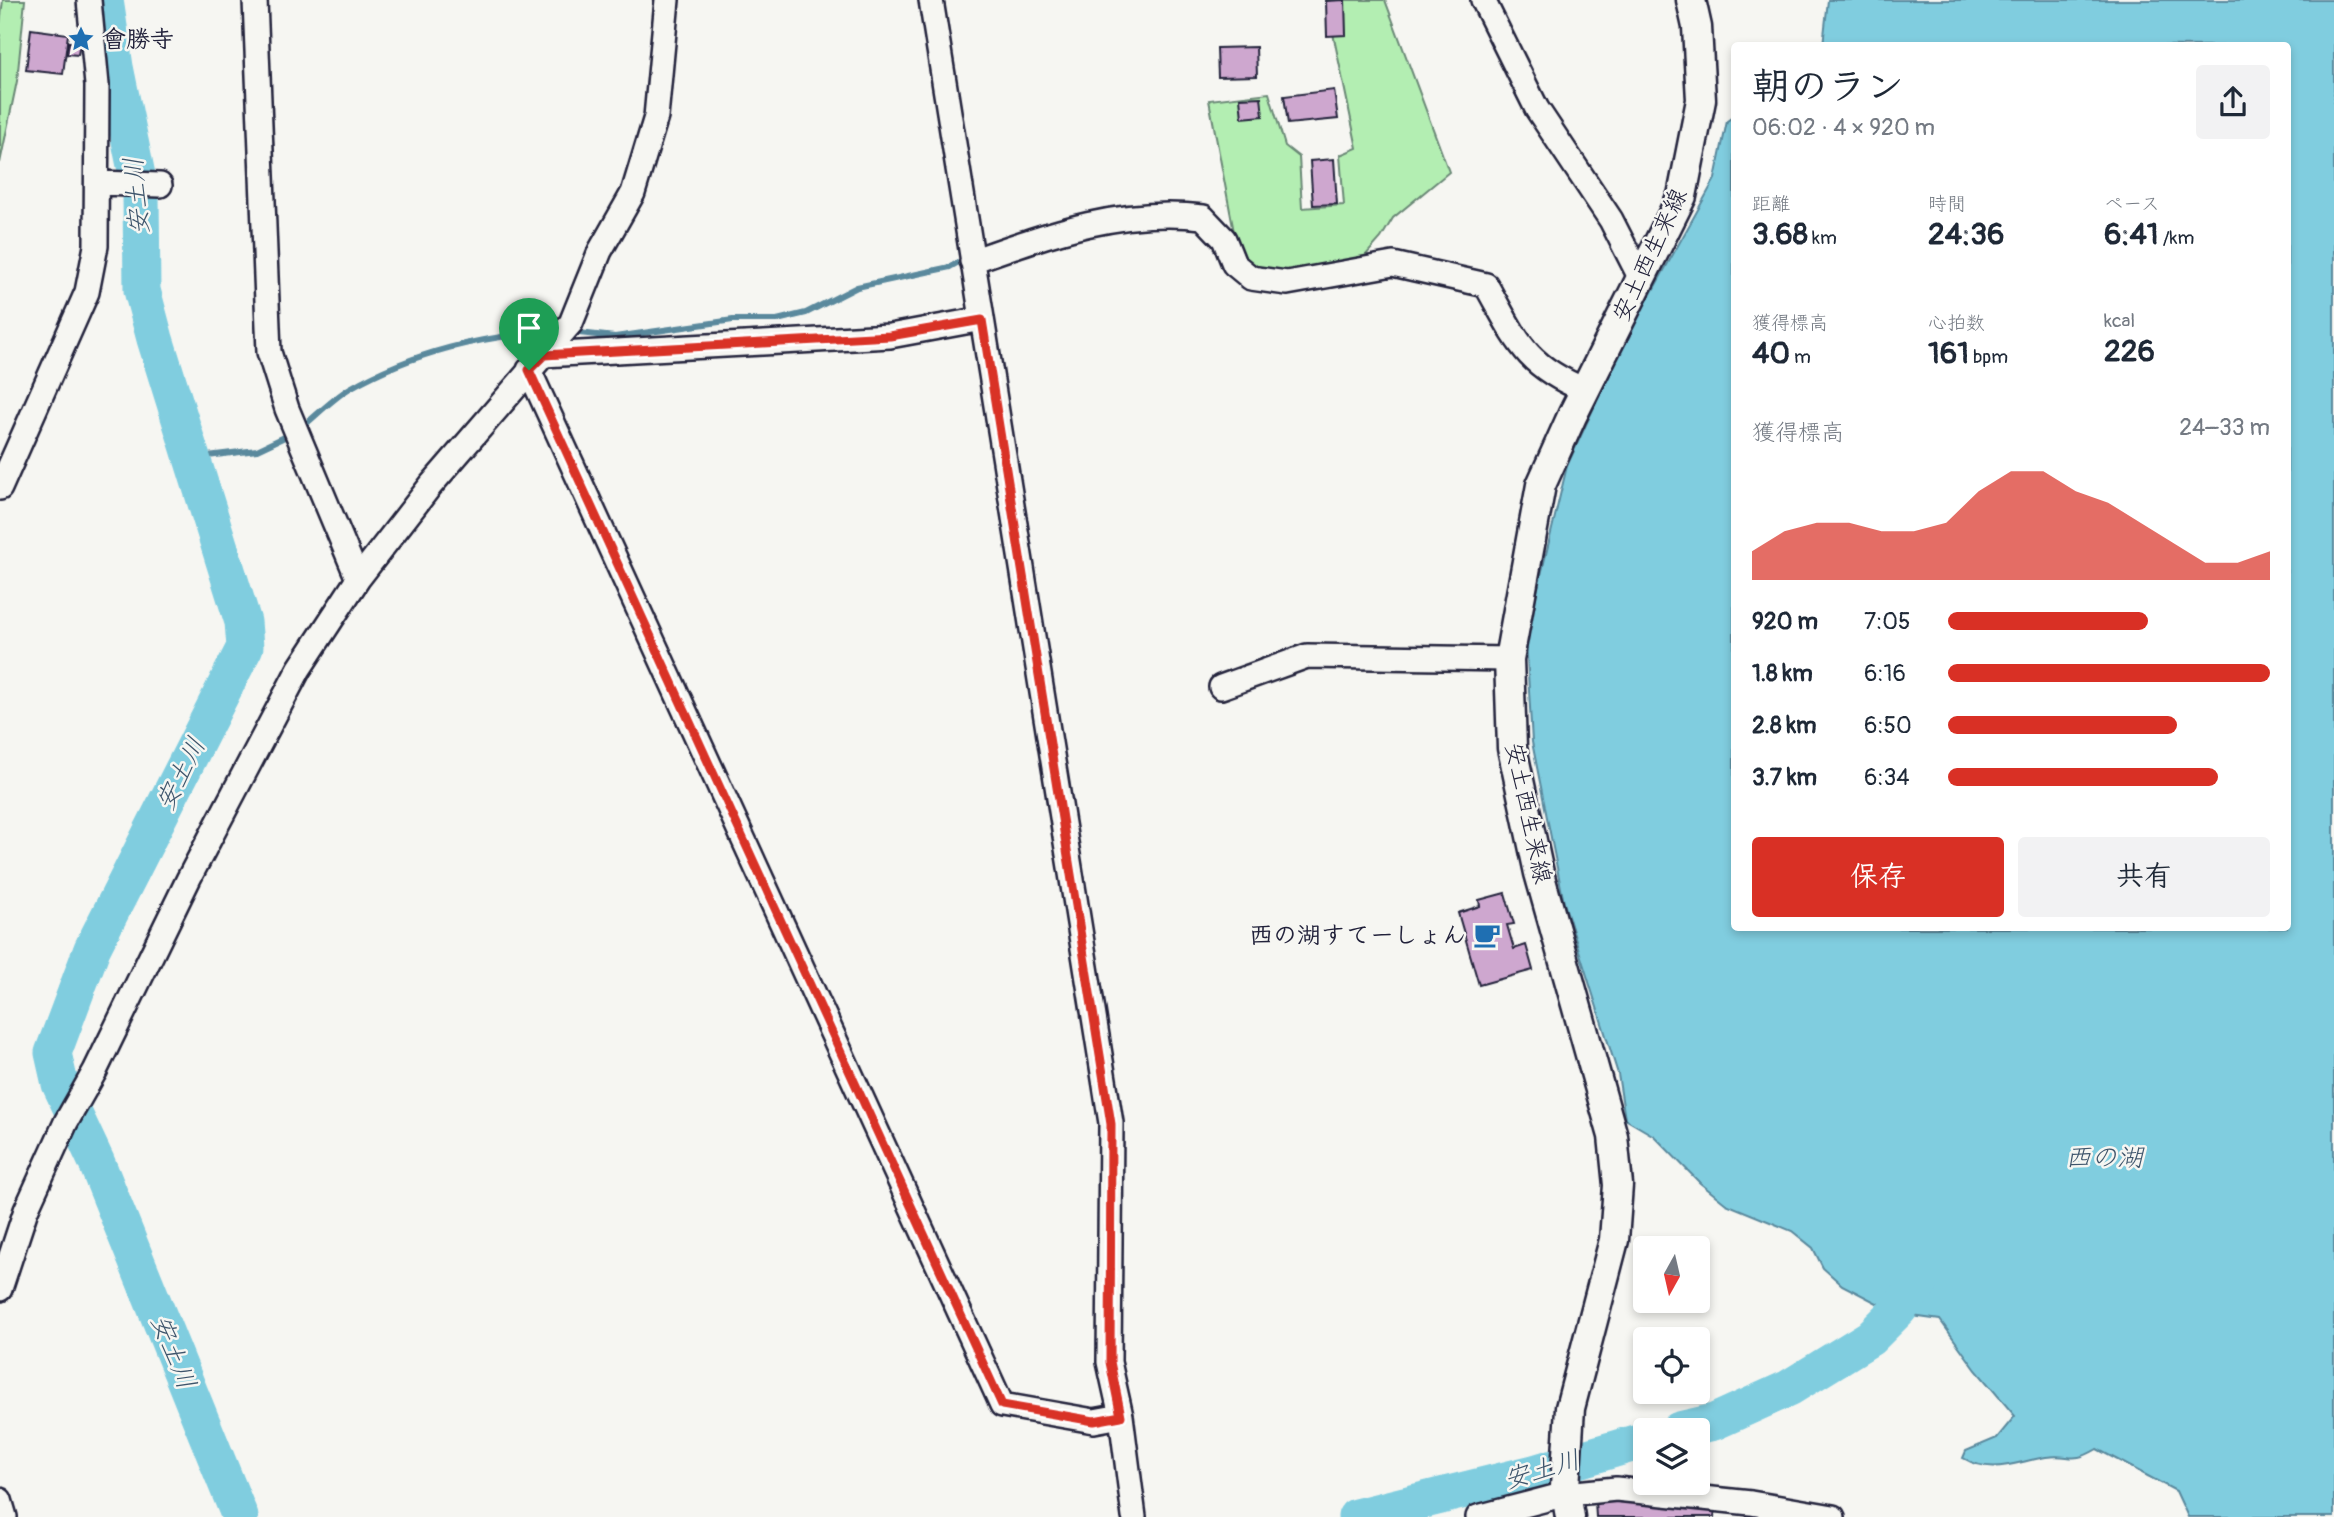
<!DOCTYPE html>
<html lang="ja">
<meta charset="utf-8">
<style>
body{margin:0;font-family:Pangolin,"Klee One",sans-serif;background:#f2f2f3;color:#1f2937;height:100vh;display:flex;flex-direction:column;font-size:26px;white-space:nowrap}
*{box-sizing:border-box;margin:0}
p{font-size:23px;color:#747a83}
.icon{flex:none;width:38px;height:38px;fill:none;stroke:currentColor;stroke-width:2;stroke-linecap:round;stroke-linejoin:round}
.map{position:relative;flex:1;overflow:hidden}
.panel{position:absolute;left:1731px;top:42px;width:560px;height:889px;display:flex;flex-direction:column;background:#fff;border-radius:7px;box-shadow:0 4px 10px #0003}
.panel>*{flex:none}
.needle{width:46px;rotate:188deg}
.buttons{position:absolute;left:1633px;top:1236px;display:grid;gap:14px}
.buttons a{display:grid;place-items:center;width:77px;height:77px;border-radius:7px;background:#fff;box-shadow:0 4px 10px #0003;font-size:35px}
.pin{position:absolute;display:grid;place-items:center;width:60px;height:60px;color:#fff;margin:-72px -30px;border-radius:50% 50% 50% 0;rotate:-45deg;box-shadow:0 0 7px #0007}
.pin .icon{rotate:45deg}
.round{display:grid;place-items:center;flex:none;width:74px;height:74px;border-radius:7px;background:#f2f2f3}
.head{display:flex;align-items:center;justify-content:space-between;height:119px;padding:0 21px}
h1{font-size:38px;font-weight:800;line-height:52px}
.stats{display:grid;grid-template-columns:repeat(3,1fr);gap:10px;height:119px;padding:7px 21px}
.stats div{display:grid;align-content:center}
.stats b{font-size:30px;font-weight:800}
.stats small{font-size:19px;font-weight:400}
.stats p{font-size:19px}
.chart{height:196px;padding:14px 21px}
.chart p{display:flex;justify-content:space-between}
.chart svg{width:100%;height:126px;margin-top:7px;fill:#d93025;opacity:.7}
.action{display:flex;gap:14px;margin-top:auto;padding:14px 21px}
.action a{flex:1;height:80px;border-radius:7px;background:#d93025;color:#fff;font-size:28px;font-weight:800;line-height:80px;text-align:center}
.action a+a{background:#f2f2f3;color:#1f2937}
ul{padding:0 21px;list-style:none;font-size:23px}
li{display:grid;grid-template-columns:112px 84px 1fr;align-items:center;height:52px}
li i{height:18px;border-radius:9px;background:#d93025}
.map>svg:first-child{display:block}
.green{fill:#b3eeb2;stroke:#6a8876;stroke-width:2}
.water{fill:#80cddf;stroke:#5a899d;stroke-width:2}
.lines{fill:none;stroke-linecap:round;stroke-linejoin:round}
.stream{stroke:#5a899d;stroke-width:6}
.river{stroke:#80cddf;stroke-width:37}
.building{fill:#cea7cf;stroke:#22223b;stroke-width:2}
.minor-casing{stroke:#22223b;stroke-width:28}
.major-casing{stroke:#22223b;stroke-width:33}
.minor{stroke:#f6f6f2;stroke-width:23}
.major{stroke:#f6f6f2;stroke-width:28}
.route-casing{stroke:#fff;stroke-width:14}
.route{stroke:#d93025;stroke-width:9}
.labels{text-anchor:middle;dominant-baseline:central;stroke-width:5;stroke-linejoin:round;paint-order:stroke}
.poi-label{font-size:24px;font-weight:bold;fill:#22223b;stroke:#f6f6f2;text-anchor:start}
.street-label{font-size:24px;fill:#22223b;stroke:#f6f6f2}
.water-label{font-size:26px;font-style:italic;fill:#3e556c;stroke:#f6f6f2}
</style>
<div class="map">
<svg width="2334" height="1517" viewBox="0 0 2334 1517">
<rect width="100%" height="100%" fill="#f6f6f2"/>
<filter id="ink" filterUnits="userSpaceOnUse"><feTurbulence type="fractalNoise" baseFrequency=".0143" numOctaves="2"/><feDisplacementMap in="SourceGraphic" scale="14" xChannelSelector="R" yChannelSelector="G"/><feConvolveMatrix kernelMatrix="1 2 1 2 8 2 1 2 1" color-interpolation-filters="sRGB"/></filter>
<g filter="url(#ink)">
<path class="green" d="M3 0H25L17 81 0 163V24Z
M1326 0H1385L1449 172 1393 218 1381 238 1357 265 1291 277 1256 273 1237 248 1209 100 1269 93 1285 146 1299 157 1302 208 1344 205 1340 155 1357 148Z"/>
<path class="water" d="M1828 0H2334V1517H2188L2176 1491 2097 1449C2070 1465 2072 1453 2046 1457 2015 1462 1992 1475 1963 1458L1966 1451 1997 1438 2015 1416 1976 1370 1940 1320 1898 1314 1842 1285 1823 1268 1813 1248 1792 1231 1726 1204 1700 1183 1654 1136 1625 1119 1618 1074 1564 903 1532 742 1526 638 1567 466 1623 344 1715 179 1727 121 1734 116V928H2287V46L1823 45Z"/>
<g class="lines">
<path class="stream" d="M570 332 615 337 733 320H777L806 313 857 287 950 267 966 258
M300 429C316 416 332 399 350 388 411 353 486 334 556 332
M191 458 257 450 291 434"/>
<path class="river" d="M105 0 115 67 141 195 142 290 155 339 243 622 245 647 92 949 53 1053 60 1084 96 1161 240 1517
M1679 1430 1714 1422 1789 1388 1870 1338 1898 1310 1927 1273
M1356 1517 1534 1473 1645 1440"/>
</g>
<path class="building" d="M1345 0 1346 35 1327 36 1326 1Z
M31 29 68 34 63 74 26 70Z
M69 42 80 43 78 55 67 54Z
M1256 47 1257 76 1218 77 1217 48Z
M1334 90 1338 119 1288 124 1284 96Z
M1261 97 1263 116 1242 118 1240 98Z
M1334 159 1337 204 1313 205 1310 161Z
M1505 893 1514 924 1507 925 1514 949 1526 945 1533 970 1479 985 1458 913 1480 906 1479 900Z
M1621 1500 1715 1509 1714 1517H1596L1595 1501Z"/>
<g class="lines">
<g class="minor-casing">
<path id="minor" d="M255 0 269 352 287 409 358 579
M931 0 1111 1123 1109 1362 1121 1416 1134 1517
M1483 0 1537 109 1611 220 1641 279
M99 183 160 185
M972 261C1048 234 1122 207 1203 217L1224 239 1234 264 1251 278 1287 283 1393 264 1486 285C1517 340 1524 365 1585 390
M543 355 890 336 982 319
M529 370 1002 1405 1094 1421 1121 1416
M0 488 87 292 96 246 97 85 89 0
M1221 687 1307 656 1509 659
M0 1289 26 1210 66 1122 95 1071 189 878 299 669 358 579 431 485 571 323 600 251 633 193 656 117 667 0
M0 1500 5 1517
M1478 1517 1566 1494 1616 1489 1751 1503 1833 1517"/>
</g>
<g class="major-casing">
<path id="major" d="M1570 1517 1565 1487 1570 1408 1614 1240 1618 1185 1613 1136 1539 873 1512 748 1509 659 1541 485 1572 416 1682 196 1701 100 1697 27 1691 0"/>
</g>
<use href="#minor" class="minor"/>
<use href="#major" class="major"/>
</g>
</g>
<g class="lines" filter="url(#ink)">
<g class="route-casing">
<path id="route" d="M982 320 1111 1124 1110 1362 1121 1416 1094 1421 1002 1405 529 370 544 355 890 336Z"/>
</g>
<use href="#route" class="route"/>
</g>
<defs>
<g id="sight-bare" transform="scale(2.1)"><path d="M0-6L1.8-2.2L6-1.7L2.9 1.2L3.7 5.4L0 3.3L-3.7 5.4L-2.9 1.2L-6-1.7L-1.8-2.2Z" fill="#1f6fb2" stroke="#f6f6f2" stroke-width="2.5" paint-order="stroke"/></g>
<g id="cafe-bare" transform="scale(2.1)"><path d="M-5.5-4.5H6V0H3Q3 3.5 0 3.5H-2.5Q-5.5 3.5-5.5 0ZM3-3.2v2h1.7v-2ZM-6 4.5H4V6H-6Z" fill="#1f6fb2" stroke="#f6f6f2" stroke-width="2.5" paint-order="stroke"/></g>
</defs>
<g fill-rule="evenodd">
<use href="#sight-bare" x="81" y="39"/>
<use href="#cafe-bare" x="1487" y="935"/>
</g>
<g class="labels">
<g class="poi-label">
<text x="102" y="39">會勝寺</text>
<text x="1466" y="935" text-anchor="end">西の湖すてーしょん</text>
</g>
<g class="street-label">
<text transform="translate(1650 255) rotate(-65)">安土西生来線</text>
<text transform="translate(1528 813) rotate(78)">安土西生来線</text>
</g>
<g class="water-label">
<text transform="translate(137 196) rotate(-95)">安土川</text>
<text transform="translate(181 774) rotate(-63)">安土川</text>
<text x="2104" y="1158">西の湖</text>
<text transform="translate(173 1352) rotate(68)">安土川</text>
<text transform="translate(1542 1470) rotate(-16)">安土川</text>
</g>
</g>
</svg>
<div class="buttons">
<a><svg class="needle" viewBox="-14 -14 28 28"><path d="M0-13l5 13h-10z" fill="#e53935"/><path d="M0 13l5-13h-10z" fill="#747a83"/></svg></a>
<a><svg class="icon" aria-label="locate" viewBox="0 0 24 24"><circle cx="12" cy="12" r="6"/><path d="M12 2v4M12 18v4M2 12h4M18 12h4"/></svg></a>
<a><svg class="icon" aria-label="layers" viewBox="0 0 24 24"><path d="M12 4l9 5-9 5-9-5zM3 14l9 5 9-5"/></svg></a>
</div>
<div class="pin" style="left:529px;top:370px;background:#1e9e55"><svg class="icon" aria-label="arrive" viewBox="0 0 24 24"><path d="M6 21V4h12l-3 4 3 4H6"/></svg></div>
<section class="panel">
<div class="head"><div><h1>朝のラン</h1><p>06:02 · 4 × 920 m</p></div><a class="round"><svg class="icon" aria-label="share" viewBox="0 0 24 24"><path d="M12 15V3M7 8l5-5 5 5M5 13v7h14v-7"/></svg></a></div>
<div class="stats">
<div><p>距離</p><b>3.68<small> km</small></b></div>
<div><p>時間</p><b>24:36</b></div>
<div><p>ペース</p><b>6:41<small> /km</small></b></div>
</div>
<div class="stats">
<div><p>獲得標高</p><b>40<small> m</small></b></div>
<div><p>心拍数</p><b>161<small> bpm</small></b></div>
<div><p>kcal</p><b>226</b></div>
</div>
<div class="chart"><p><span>獲得標高</span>24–33 m</p>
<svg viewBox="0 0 160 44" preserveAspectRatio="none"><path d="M0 44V34L10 27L20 24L30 24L40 27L50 27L60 24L70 13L80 6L90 6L100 13L110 17L120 24L130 31L140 38L150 38L160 34V44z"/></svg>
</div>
<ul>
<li><b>920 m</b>7:05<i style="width:62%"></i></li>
<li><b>1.8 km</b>6:16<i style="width:100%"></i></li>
<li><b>2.8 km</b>6:50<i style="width:71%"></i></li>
<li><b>3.7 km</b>6:34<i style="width:84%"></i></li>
</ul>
<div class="action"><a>保存</a><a>共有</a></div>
</section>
</div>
